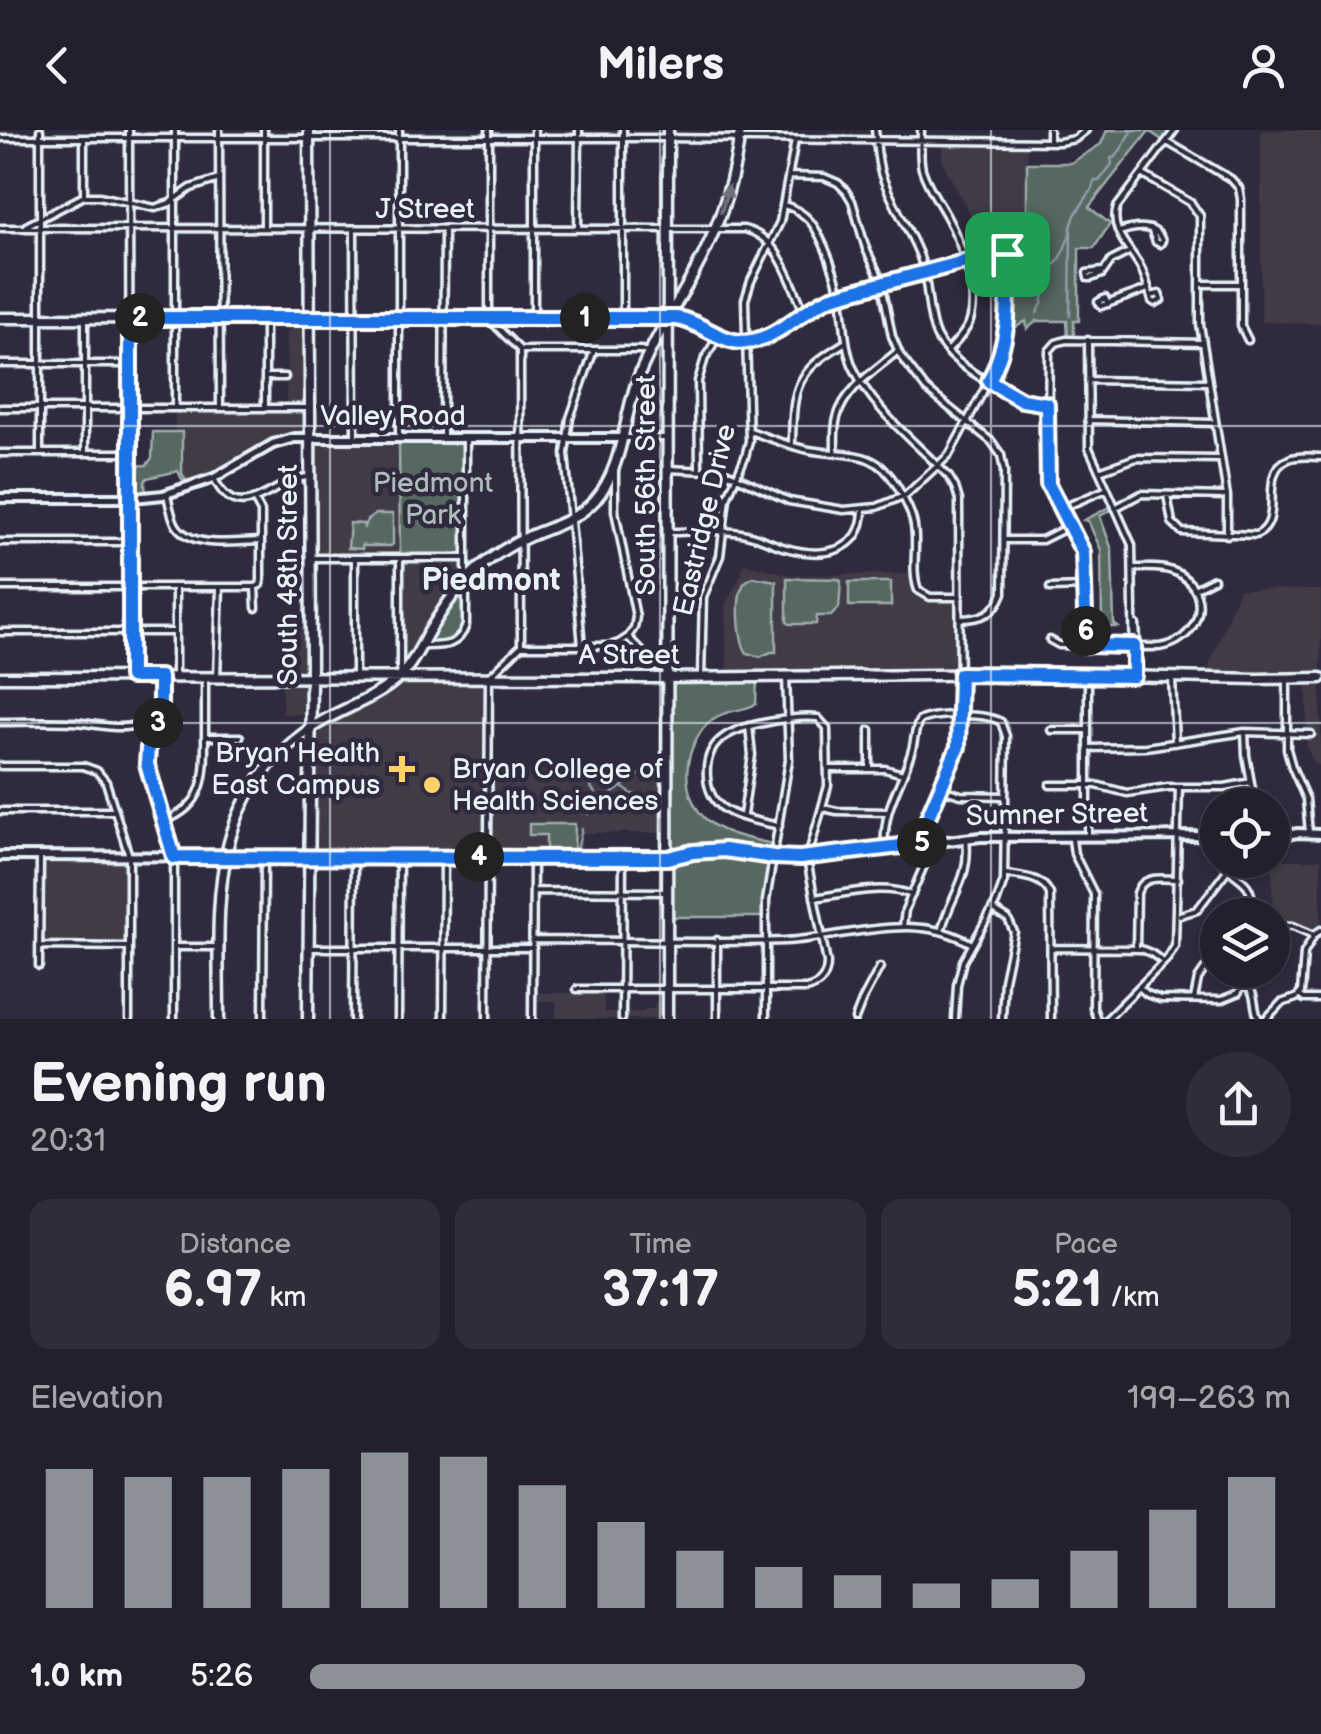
<!DOCTYPE html>
<meta charset="utf-8">
<style>
body{margin:0;font-family:"Balsamiq Sans",sans-serif;background:#2f2d3a;color:#f1f3f6;height:100vh;display:flex;flex-direction:column;font-size:38px;white-space:nowrap}
*{box-sizing:border-box;margin:0}
p{font-size:32px;color:#a3a3aa}
.icon{flex:none;width:55px;height:55px;fill:none;stroke:currentColor;stroke-width:2;stroke-linecap:round;stroke-linejoin:round}
.map{position:relative;height:889px;overflow:hidden}
.sheet{display:flex;flex-direction:column;background:#23202e;flex:1}
.sheet>*{flex:none}
.buttons{position:absolute;left:1200px;top:658px;display:grid;gap:20px}
.buttons a{display:grid;place-items:center;width:90px;height:90px;border-radius:50%;background:#23202e;box-shadow:0 2px 8px #0004,0 0 0 2px #403e4a;font-size:50px}
.pin{position:absolute;display:grid;place-items:center;width:85px;height:85px;color:#fff;margin:-42px;border-radius:20px;box-shadow:0 5px 15px #0006}
.km{position:absolute;width:50px;height:50px;margin:-25px;border-radius:50%;background:#222;color:#fff;font-size:28px;line-height:50px;text-align:center}
.round{display:grid;place-items:center;flex:none;width:105px;height:105px;border-radius:52px;background:#2f2d3a}
.headline{display:flex;align-items:center;justify-content:space-between;height:170px;padding:0 30px}
h1{font-size:55px;font-weight:700;line-height:75px}
.figures{display:grid;grid-template-columns:repeat(3,1fr);gap:15px;height:170px;padding:10px 30px}
.figures div{display:grid;align-content:center;border-radius:20px;background:#2f2d3a;text-align:center}
.figures b{font-size:50px;font-weight:700}
.figures small{font-size:28px;font-weight:400}
.figures p{font-size:28px}
.chart{height:280px;padding:20px 30px}
.chart p{display:flex;justify-content:space-between}
.chart svg{width:100%;height:180px;margin-top:10px;stroke:#8c9099;stroke-width:6}
ul{padding:0 30px;list-style:none;font-size:32px}
li{display:grid;grid-template-columns:160px 120px 1fr;align-items:center;height:75px}
li i{height:25px;border-radius:12px;background:#8c9099}
header{display:flex;justify-content:space-between;align-items:center;height:130px;padding:0 30px;background:#23202e;font-size:45px;font-weight:700}
.map>svg:first-child{display:block}
.built{fill:#413a46}
.green{fill:#566860;stroke:#9facac;stroke-width:2.5}
.lines{fill:none;stroke-linecap:round;stroke-linejoin:round}
.stream{stroke:#8c9eab;stroke-width:2.5}
.minor-casing{stroke:#e8f1f8;stroke-width:11}
.tertiary-casing{stroke:#e8f1f8;stroke-width:14}
.secondary-casing{stroke:#e8f1f8;stroke-width:15}
.minor{stroke:#2f2a3d;stroke-width:4}
.tertiary{stroke:#2f2a3d;stroke-width:6}
.secondary{stroke:#2f2a3d;stroke-width:8}
.oneway{fill:#70707e}
.route-casing{stroke:#fff;stroke-width:20}
.route{stroke:#1a73e8;stroke-width:12}
.grid{fill:none;stroke:#e8f1f8;stroke-width:2.5;stroke-opacity:0.55}
.poi-dot{fill:#ffd166;stroke:#2f2a3d;stroke-width:4}
.labels{text-anchor:middle;dominant-baseline:central;stroke-width:9;stroke-linejoin:round;paint-order:stroke}
.street-label{font-size:28px;fill:#e8f1f8;stroke:#2f2a3d}
.park-label{font-size:28px;fill:#aebabb;stroke:#2f2a3d}
.poi-label{font-size:28px;fill:#e8f1f8;stroke:#2f2a3d;text-anchor:end}
.quarter-label{font-size:32px;font-weight:bold;fill:#e8f1f8;stroke:#2f2a3d}
</style>
<header><svg class="icon" aria-label="back" viewBox="0 0 24 24"><path d="M15 5l-7 7 7 7"/></svg>Milers<svg class="icon" aria-label="person" viewBox="0 0 24 24"><circle cx="12" cy="8" r="4"/><path d="M4 21q1-7 8-7t8 7"/></svg></header>
<div class="map">
<svg width="1321" height="889" viewBox="0 0 1321 889">
<rect width="100%" height="100%" fill="#2f2a3d"/>
<filter id="ink" filterUnits="userSpaceOnUse"><feTurbulence type="fractalNoise" baseFrequency=".01" numOctaves="2"/><feDisplacementMap in="SourceGraphic" scale="20" xChannelSelector="R" yChannelSelector="G"/><feConvolveMatrix kernelMatrix="1 2 1 2 8 2 1 2 1" color-interpolation-filters="sRGB"/></filter>
<g filter="url(#ink)">
<path class="built" d="M1261 0H1321V194L1261 192Z
M942 11 1027 12V122L985 126 976 95 942 32Z
M287 192 305 194 304 308 291 309 214 348 189 357 182 343V302L175 301V278H286Z
M314 308H399L466 428V444L445 467 405 534H400V428H314Z
M743 433 792 445 915 444 917 457 924 465 960 467 959 539 727 541 725 475 742 443Z
M1239 459 1321 460V543L1207 541Z
M285 498H306V542H285Z
M282 551H306V584H282Z
M457 551H489V727H315L316 602 398 553V558L406 552Z
M1307 556H1321V635H1315L1307 618Z
M493 640 663 641V703H582L581 727H577L576 723H492Z
M129 726V817L39 816 40 727Z
M1272 730H1321V800L1314 805 1293 796 1273 795Z
M577 859H604V882H644L645 879H654L655 871H663V889H556V871H532V863H577Z"/>
<path class="green" d="M1107 0H1167L1173 3 1166 13 1149 1 1089 77 1110 94 1094 118H1079V191H1074V210H1068L1067 191H1037L1027 199 1026 191 1007 203 1008 150 1027 148V33H1071L1101 14Z
M153 302H182V343L189 357 186 358 178 341 147 348 145 352 146 367 130 368V336L147 335 152 328Z
M399 308H466V428H400Z
M1114 375 1115 378 1100 386 1112 420 1114 494 1118 497H1102L1101 420 1088 391 1084 390Z
M376 384H393V414L391 416H363V413L362 419 348 418 350 393 363 394 364 397 367 390Z
M753 447 776 451V522H771L760 527 747 523C739 512 736 471 742 458 744 451 747 451 753 447Z
M787 448 839 449 841 451 839 478 831 486H817L816 494H790L787 492Z
M849 452H891V476H849Z
M460 460 464 462 463 500 449 512 429 513 428 508Z
M757 552 756 574C742 582 727 579 713 589 682 614 677 666 709 692 727 706 754 709 776 715L768 760 766 787H672V553Z
M529 694H575L574 719 546 720V705H529Z"/>
<g class="lines">
<path class="stream" d="M1037 183 1042 174 1049 141 1060 129 1071 102
M1070 186 1071 97 1075 85 1092 59 1094 51H1099L1112 34 1111 28 1116 27 1133 0
M583 644 596 665V674
M622 657 632 664 637 665
M588 684 596 675 647 639
M577 720 582 699"/>
<g class="minor-casing">
<path id="minor" d="M40 0V323
M129 0 130 545
M175 0V278
M219 0 220 278
M264 0V98
M399 0V308
M534 0V189
M875 0C877 15 877 32 882 46 892 73 908 97 919 124 929 149 926 175 934 200 943 233 1015 271 1047 274
M921 0C921 13 919 26 922 39 927 56 939 72 947 87 961 113 980 162 970 191 965 204 955 213 947 222
M0 8H663L1059 12 1075 9 1086 0
M84 8V64
M1049 12V0
M1167 12 1231 49 1239 58 1241 69V196L1248 210
M1142 44 1191 73 1200 86V194L1227 366V405
M789 46 824 47 838 53 846 61 852 71 866 119 881 150 892 206 900 225 926 259 992 312 1001 325 1004 341 1003 463C995 484 981 489 960 489
M784 75C794 78 803 83 810 91 824 108 837 148 841 169 845 191 844 216 853 237 874 282 915 311 949 347L955 357 959 370 960 609 955 626 926 692V731L905 780 903 797
M26 96 84 66H99L155 78 170 73 191 58 219 49
M0 98 744 99C780 107 790 152 804 181
M354 99 355 308
M578 99 579 0
M1119 102C1134 97 1156 93 1162 111L1160 114 1156 112 1151 99
M1091 148 1102 144 1111 131 1127 123
M1091 148H1088L1087 143 1102 141
M1201 154H1241
M1151 166 1159 164 1161 170 1155 173 1152 171C1149 160 1146 148 1141 138 1131 119 1109 101 1117 77L1175 0
M1108 174 1105 168 1098 172 1101 176 1145 160 1148 159
M265 188V278
M623 189V0
M1088 210 1089 318 1132 415 1134 546
M520 220H641L649 223
M0 234H130
M265 247H285
M1088 250 1209 252
M0 278H310
M1088 290 1214 293
M750 301C769 308 789 316 809 320 846 327 875 317 897 356 903 367 910 378 913 391 919 413 910 439 918 460L930 467H960
M443 308 444 99
M626 308H666
M792 313C793 256 795 242 846 212
M835 321C835 310 834 298 837 288 844 259 877 239 898 221
M0 323H130
M85 323V188
M669 339 726 342 789 371 844 380 877 377 906 365 949 325 998 234 1008 190 1007 125
M699 339 698 251 705 228 719 205
M615 341V381L636 487 634 498 628 507
M1099 341 1136 328 1221 329
M214 348C239 402 275 347 310 347
M167 364C169 374 171 386 176 395 192 420 236 411 261 411
M1167 365 1172 392 1182 402 1256 405C1287 392 1256 342 1289 329 1298 325 1311 327 1321 327
M255 371 261 382V450L260 455 255 457 256 478
M1115 378 1141 364 1227 366
M1060 379 1107 359
M669 402C693 402 718 399 741 403 757 405 771 414 786 418 821 428 862 424 863 380
M1005 410H1042L1070 396
M0 412H130
M311 428H466
M355 428V547
M0 457H255
M175 457V547
M1050 458 1085 457
M1194 459 1214 449
M1136 494 1139 544
M0 502H175
M628 507 658 538
M1050 510 1059 515 1159 517C1196 513 1215 468 1181 445 1167 436 1149 438 1133 438
M1086 515 1083 423 1047 352 1049 221 1056 213 1066 210 1203 213
M423 516C443 516 459 517 466 495V308
M521 516H610L619 513 628 507
M582 516 565 323 570 288 594 220
M400 543V428
M217 547 220 457
M701 547 703 467 720 426 727 368 745 327 749 311 745 170 751 151 780 92 795 10
M1172 548 1175 613
M161 550 160 583 149 615 147 634 174 727V889
M1287 552V619L1292 637 1306 669 1309 703
M0 592C24 592 47 591 71 592 104 593 132 609 159 579
M870 600V639
M1051 600H1086
M1245 602 1246 625 1255 675
M205 607H240
M1088 618 1146 617 1245 602 1311 604
M0 636H83L97 641 106 652 129 726V889
M829 639H885L903 644
M1050 655H1096L1127 663 1168 657H1225L1251 652
M941 659 961 665 1005 666
M823 678 837 681 887 682
M0 681H115
M743 685 752 625 749 596
M164 691C207 676 205 643 205 604 205 585 205 566 205 547
M1088 707V547
M1072 709 1074 724 1094 764 1093 878 1097 889
M885 718C882 678 900 659 911 623 915 612 914 601 919 591 934 583 987 583 1001 592L1006 606 1004 751 996 773 963 831 957 855 955 889
M1221 730C1239 756 1253 744 1253 785
M1007 744C1025 747 1042 747 1050 764L1051 889
M533 761 668 762
M814 768C845 764 882 753 912 765
M992 779 1008 789 1014 802 1004 850 1002 889
M1180 785 1197 780 1228 739
M1272 795 1293 796 1314 805 1321 800
M942 798C952 763 971 748 966 708
M533 810C617 810 701 814 785 811 848 808 913 779 972 814
M39 816 129 817
M174 817H219
M309 818H533
M1051 818 1141 819 1151 823 1162 831
M1136 819 1137 763C1143 744 1162 749 1178 749
M39 836 40 727
M1245 854C1258 863 1252 877 1259 889
M1139 857 1147 864 1160 869 1221 870 1238 863 1252 840
M577 859H806C820 856 827 847 827 833L808 735 811 716 828 656 827 598 818 588C800 586 782 589 763 593 733 599 704 609 707 647 708 660 714 673 726 680 741 689 762 692 779 696
M1299 865 1304 869H1321
M1194 869 1198 849 1218 820
M263 889 264 727
M353 889 354 729
M398 889 399 727
M443 889 444 729
M487 889 489 547 521 516 520 220 489 189V0
M532 889 533 727
M622 889 623 727
M717 889V810
M766 889V771L789 630 786 546
M855 889 863 869 880 837
M1107 889 1167 829 1175 816 1179 657
M1266 889 1281 873 1296 868 1301 863 1304 823 1314 805"/>
</g>
<g class="tertiary-casing">
<path id="tertiary" d="M668 189C696 189 709 206 734 211 769 218 800 179 832 167L975 129 1027 122
M0 368H133L163 365 214 348 273 314 294 308H621
M1272 707 1298 703 1321 704
M0 726 668 728 713 720 736 721 783 728H800L981 707 1218 706"/>
</g>
<g class="secondary-casing">
<path id="secondary" d="M0 188 668 189
M0 547 664 548 1026 544 1258 549 1321 548
M219 889C219 779 205 673 308 600 336 580 374 571 399 547 411 536 420 518 428 503 444 477 460 452 485 433 499 422 514 413 530 406 554 396 577 390 595 370 625 336 623 283 640 243 654 208 676 176 694 143 718 99 735 50 740 0
M308 889 311 543 309 0
M667 889 668 0"/>
</g>
<use href="#minor" class="minor"/>
<use href="#tertiary" class="tertiary"/>
<use href="#secondary" class="secondary"/>
</g>
<defs><path id="oneway-solid" d="M-6-.8H1V-3.2L6.5 0L1 3.2V.8H-6Z" transform="scale(2.5)"/></defs>
<use class="oneway" href="#oneway-solid" transform="translate(725 69) rotate(-73)"/>
</g>
<g class="lines" filter="url(#ink)">
<g class="route-casing">
<path id="route" d="M1007 124C1008 172 1012 207 989 251L1022 270 1047 274 1048 354 1083 422 1086 515 1134 516V546L960 544 958 617 928 687 925 698 926 713 800 728 774 727 724 720 693 722 668 728 174 727 147 634 148 618 160 583V547H130V188H676C698 191 714 207 734 211 771 218 800 179 832 167L975 129Z"/>
</g>
<use href="#route" class="route"/>
</g>
<path class="grid" d="M330 0V889M660 0V889M991 0V889M0 296H1321M0 593H1321"/>
<g class="poi-dot">
<path d="M397 624h10v10h10v10h-10v10h-10v-10h-10v-10h10z"/>
<circle cx="432" cy="655" r="10"/>
</g>
<g class="labels">
<g class="street-label">
<text x="425" y="79">J Street</text>
<text x="393" y="286">Valley Road</text>
<text transform="translate(646 355) rotate(-90)">South 56th Street</text>
<text transform="translate(705 390) rotate(-77)">Eastridge Drive</text>
<text transform="translate(288 445) rotate(-90)">South 48th Street</text>
<text x="629" y="525">A Street</text>
<text transform="translate(1057 685) rotate(-1)">Sumner Street</text>
</g>
<g class="park-label">
<text x="433" y="353">Piedmont<tspan x="433" dy="32">Park</tspan></text>
</g>
<g class="poi-label">
<text x="380" y="623">Bryan Health<tspan x="380" dy="32">East Campus</tspan></text>
<text x="452" y="639" text-anchor="start">Bryan College of<tspan x="452" dy="32">Health Sciences</tspan></text>
</g>
<g class="quarter-label">
<text x="491" y="450">Piedmont</text>
</g>
</g>
</svg>
<div class="buttons">
<a><svg class="icon" aria-label="locate" viewBox="0 0 24 24"><circle cx="12" cy="12" r="6"/><path d="M12 2v4M12 18v4M2 12h4M18 12h4"/></svg></a>
<a><svg class="icon" aria-label="layers" viewBox="0 0 24 24"><path d="M12 4l9 5-9 5-9-5zM3 14l9 5 9-5"/></svg></a>
</div>
<div class="pin" style="left:1007px;top:124px;background:#1e9e55"><svg class="icon" aria-label="arrive" viewBox="0 0 24 24"><path d="M6 21V4h12l-3 4 3 4H6"/></svg></div>
<b class="km" style="left:585px;top:188px">1</b>
<b class="km" style="left:140px;top:188px">2</b>
<b class="km" style="left:158px;top:593px">3</b>
<b class="km" style="left:479px;top:727px">4</b>
<b class="km" style="left:922px;top:713px">5</b>
<b class="km" style="left:1086px;top:501px">6</b>
</div>
<section class="sheet">
<div class="headline"><div><h1>Evening run</h1><p>20:31</p></div><a class="round"><svg class="icon" aria-label="share" viewBox="0 0 24 24"><path d="M12 15V3M7 8l5-5 5 5M5 13v7h14v-7"/></svg></a></div>
<div class="figures">
<div><p>Distance</p><b>6.97<small> km</small></b></div>
<div><p>Time</p><b>37:17</b></div>
<div><p>Pace</p><b>5:21<small> /km</small></b></div>
</div>
<div class="chart"><p><span>Elevation</span>199–263 m</p>
<svg viewBox="0 0 160 44" preserveAspectRatio="none"><path d="M5 44V10M15 44V12M25 44V12M35 44V10M45 44V6M55 44V7M65 44V14M75 44V23M85 44V30M95 44V34M105 44V36M115 44V38M125 44V37M135 44V30M145 44V20M155 44V12"/></svg>
</div>
<ul>
<li><b>1.0 km</b>5:26<i style="width:79%"></i></li>
</ul>
</section>
